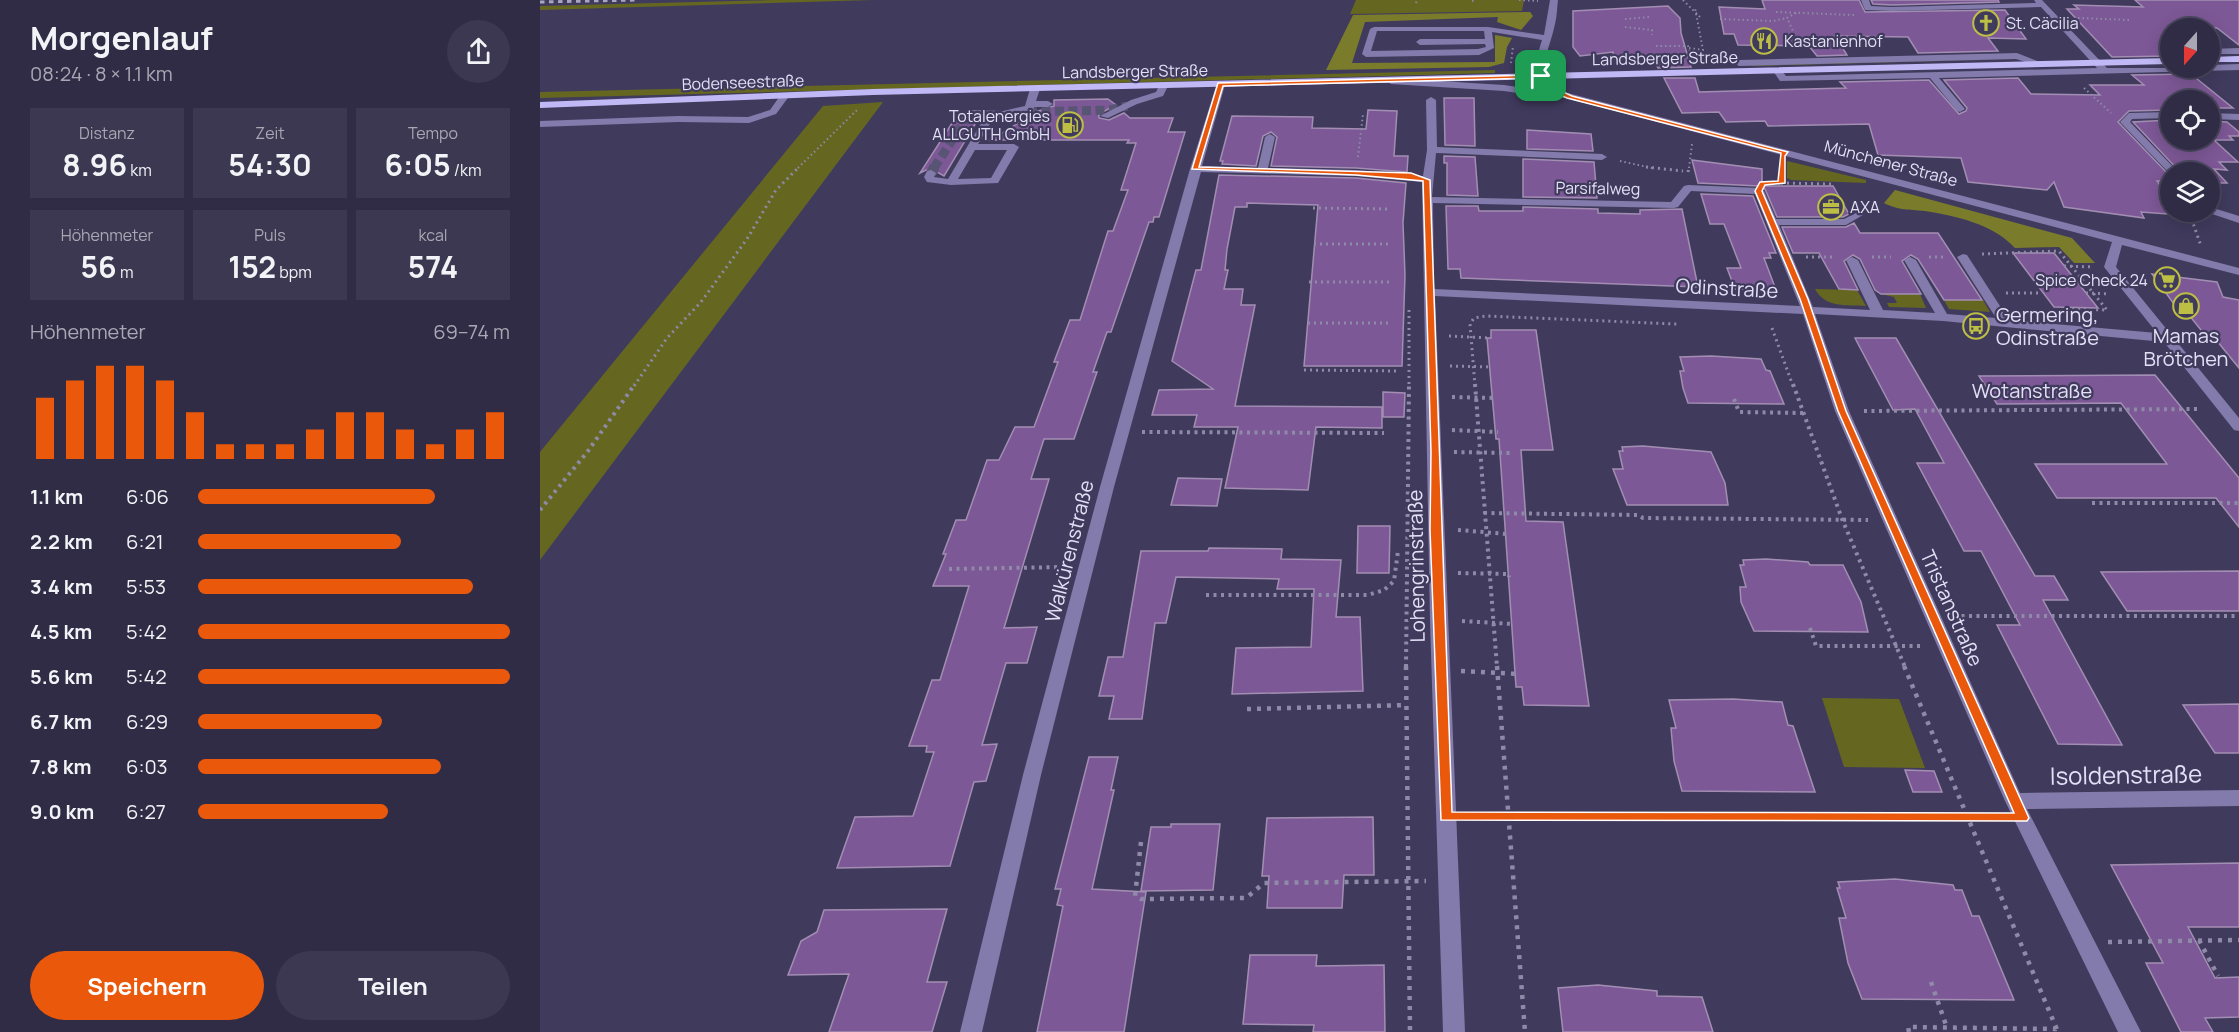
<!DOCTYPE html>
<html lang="de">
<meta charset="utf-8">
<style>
body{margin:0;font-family:Manrope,sans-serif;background:#3c3851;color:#f1f3f6;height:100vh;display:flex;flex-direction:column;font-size:22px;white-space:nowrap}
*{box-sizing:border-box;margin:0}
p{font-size:20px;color:#a8a7b3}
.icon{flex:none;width:33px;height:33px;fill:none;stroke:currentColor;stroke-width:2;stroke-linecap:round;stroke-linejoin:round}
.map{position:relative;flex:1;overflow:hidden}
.side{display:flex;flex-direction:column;background:#302c46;width:540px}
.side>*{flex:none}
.needle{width:39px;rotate:201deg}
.fabs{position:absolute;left:1620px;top:18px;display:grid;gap:12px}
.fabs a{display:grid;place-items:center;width:60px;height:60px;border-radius:50%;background:#302c46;box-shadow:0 3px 15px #0003,0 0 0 2px #4b485f;font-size:30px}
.pin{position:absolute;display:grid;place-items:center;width:51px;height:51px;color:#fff;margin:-26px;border-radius:12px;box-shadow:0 3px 9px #0006}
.round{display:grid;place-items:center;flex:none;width:63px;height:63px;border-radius:32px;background:#3c3851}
.headline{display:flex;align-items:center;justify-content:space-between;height:102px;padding:0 30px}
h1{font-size:33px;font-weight:700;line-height:45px}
.metrics{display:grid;grid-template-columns:repeat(3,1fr);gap:9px;height:102px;padding:6px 30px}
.metrics div{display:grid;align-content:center;border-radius:0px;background:#3c3851;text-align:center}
.metrics b{font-size:30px;font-weight:700}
.metrics small{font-size:16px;font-weight:400}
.metrics p{font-size:16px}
.chart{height:168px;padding:12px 30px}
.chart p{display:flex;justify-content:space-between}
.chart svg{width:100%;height:108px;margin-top:6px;stroke:#ea580c;stroke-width:6}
.action{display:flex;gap:12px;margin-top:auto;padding:12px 30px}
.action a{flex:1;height:69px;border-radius:36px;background:#ea580c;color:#fff;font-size:24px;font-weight:700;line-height:69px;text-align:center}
.action a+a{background:#3c3851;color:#f1f3f6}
ul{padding:0 30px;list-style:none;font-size:20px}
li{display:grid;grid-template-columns:96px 72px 1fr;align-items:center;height:45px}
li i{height:15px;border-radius:8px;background:#ea580c}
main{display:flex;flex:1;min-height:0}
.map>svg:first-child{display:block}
.green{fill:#656721}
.forest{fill:#7a7c2b}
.building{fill:#7d5896;stroke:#a38eb3;stroke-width:1.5}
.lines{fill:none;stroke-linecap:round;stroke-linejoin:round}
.minor-tunnel-far1{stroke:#585474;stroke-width:9;stroke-dasharray:9 4.5;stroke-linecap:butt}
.minor-tunnel{stroke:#585474;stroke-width:11;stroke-dasharray:11 6;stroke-linecap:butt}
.path-far3{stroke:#8e8aa7;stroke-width:2;stroke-dasharray:1.5 3;stroke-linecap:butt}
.path-far2{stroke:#8e8aa7;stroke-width:3;stroke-dasharray:2 4;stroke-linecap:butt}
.path-far1{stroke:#8e8aa7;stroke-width:4;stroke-dasharray:3 4.5;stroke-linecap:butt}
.path{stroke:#8e8aa7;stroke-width:4.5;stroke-dasharray:4 6;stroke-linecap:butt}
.minor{fill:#827bab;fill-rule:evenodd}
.major{fill:#c1b9f5;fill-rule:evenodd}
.rail{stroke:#a9a6c0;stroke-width:3;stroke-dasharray:4.5 4.5;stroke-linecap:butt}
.route{fill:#ea580c;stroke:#fff;stroke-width:1.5;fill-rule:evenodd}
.labels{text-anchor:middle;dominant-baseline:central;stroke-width:4.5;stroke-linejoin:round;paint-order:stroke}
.far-poi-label{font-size:16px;fill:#e3e0f6;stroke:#403b5d;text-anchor:start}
.far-street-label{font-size:16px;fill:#e3e0f6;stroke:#403b5d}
.street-label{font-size:20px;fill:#e3e0f6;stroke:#403b5d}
.poi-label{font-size:20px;fill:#e3e0f6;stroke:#403b5d;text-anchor:start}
.near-street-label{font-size:24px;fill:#e3e0f6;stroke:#403b5d}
</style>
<main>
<section class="side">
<div class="headline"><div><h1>Morgenlauf</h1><p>08:24 · 8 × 1.1 km</p></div><a class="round"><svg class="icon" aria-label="share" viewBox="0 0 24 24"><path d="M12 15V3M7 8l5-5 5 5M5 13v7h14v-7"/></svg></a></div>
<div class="metrics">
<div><p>Distanz</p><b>8.96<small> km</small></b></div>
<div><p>Zeit</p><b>54:30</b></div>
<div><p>Tempo</p><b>6:05<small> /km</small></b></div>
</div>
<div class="metrics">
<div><p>Höhenmeter</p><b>56<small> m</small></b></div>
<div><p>Puls</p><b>152<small> bpm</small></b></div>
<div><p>kcal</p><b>574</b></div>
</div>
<div class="chart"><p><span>Höhenmeter</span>69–74 m</p>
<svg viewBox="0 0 160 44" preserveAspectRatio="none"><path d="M5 44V19M15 44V12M25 44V6M35 44V6M45 44V12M55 44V25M65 44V38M75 44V38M85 44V38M95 44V32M105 44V25M115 44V25M125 44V32M135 44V38M145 44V32M155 44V25"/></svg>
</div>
<ul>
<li><b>1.1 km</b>6:06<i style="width:76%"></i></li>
<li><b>2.2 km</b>6:21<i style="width:65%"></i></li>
<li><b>3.4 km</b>5:53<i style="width:88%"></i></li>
<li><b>4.5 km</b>5:42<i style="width:100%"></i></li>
<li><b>5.6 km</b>5:42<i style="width:100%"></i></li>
<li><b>6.7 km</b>6:29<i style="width:59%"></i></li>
<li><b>7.8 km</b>6:03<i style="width:78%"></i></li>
<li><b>9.0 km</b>6:27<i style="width:61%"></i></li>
</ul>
<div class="action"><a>Speichern</a><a>Teilen</a></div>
</section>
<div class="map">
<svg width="1699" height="1032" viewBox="0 0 1699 1032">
<rect width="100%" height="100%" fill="#403b5d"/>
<path class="green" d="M235 0H333L0 10V6Z
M816 0H984L982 11 810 14Z
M1477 59 1211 66 1213 65Z
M955 70V73L0 98V92Z
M343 102 0 560V452L283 106Z
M1247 161 1326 180V183L1251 180 1247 178Z
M1275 289 1317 290 1326 306C1307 305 1285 308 1275 289Z
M1341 294H1380L1386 308 1349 307 1347 303H1357L1354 297Z
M1404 300H1443L1450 312 1409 309Z
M1282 698 1359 699 1385 768 1304 767Z"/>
<path class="forest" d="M990 12 993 16 981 30 957 22 958 17 825 22 812 63 955 62V35L972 38 967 47 964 63 949 67 786 70 813 15Z
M1355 190 1532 238 1555 263H1534L1519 247 1475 248C1453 224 1416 216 1385 211 1368 209 1360 211 1344 203Z"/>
<path class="building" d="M1222 0H1319L1325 12 1465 10 1486 39 1448 38 1458 51 1378 53 1368 37 1295 36 1307 55 1277 56 1269 46 1198 45 1194 34H1184L1179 7 1225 9Z
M1331 0H1458L1459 2 1352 5 1333 4Z
M1595 0H1699V45L1677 28H1630V56L1572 57 1527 9H1539L1534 5 1603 7Z
M1128 6 1140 18 1141 33 1151 67 1118 68 1113 58 1074 59 1073 52 1040 56 1033 47V11Z
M1651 74 1693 108H1671L1674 111H1670V100H1630V110L1589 111 1578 122 1630 176V181H1617L1630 199V212H1640L1643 215 1601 212 1604 218 1524 207 1514 182 1507 190 1428 182 1421 158 1338 155 1329 124 1228 126 1225 121 1186 122 1179 112 1142 113 1124 78H1155L1159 92 1306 88 1300 82 1389 80 1419 114 1426 111 1427 108 1404 80 1478 78 1491 94 1560 95 1550 85H1604L1592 75Z
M904 98H934L935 146 905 145Z
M568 99 576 105 559 114V118L569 120 584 113 590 118H633L628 132H645L619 217H614L613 222H609L571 332H567L553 372H557L534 439H504L491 479H509L464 628 497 627 487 663H466L442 745 457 744 446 781 434 782 410 866 297 868 315 817 373 816 394 752H386L387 746H369L392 680H400L429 586H393L406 554H403L416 520H426L447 460H459L475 427H494L518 362H514L530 320H540L568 231H573L588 190H581L596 143H587L589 140H451L488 117 498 122H507L506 114 498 111 514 106V100Z
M828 110 857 111 854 156H868L867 172 816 168 731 166 737 137 731 132 723 136 716 166 682 164 683 161H680L692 116 773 117 772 128 826 129Z
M416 117 423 123 437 121 404 176 390 168 380 173Z
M1630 120V140H1670V121L1687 122 1699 132V136H1689L1693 140H1674L1698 162H1679L1687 170 1674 169 1687 183H1670V172H1640L1593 122Z
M987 130 1051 134 1053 151 987 149Z
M904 156 935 157 938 196 907 195V163H904Z
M983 159 1054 162 1057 198 983 197Z
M1152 160 1222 169V186H1293L1309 214 1303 217H1237L1225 189 1219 186 1158 183Z
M679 175 816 178 866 183 863 223 865 275 862 366H764L778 205 707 203V207H695L687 249 685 270H688L684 289H703L701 305H715L695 406 842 407V428L776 427 768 490 685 488 698 427H654L657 415H612L619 390 673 389 632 361 656 270H661Z
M1161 194 1213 196 1236 253H1229L1231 258H1224L1236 290 1195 289 1187 268H1201L1184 224H1170Z
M906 206H938L939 211H983V207L1058 209V213L1100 214V210L1142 209 1158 287 921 278 920 269H908Z
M1314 223 1320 233H1398L1442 300H1404L1378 259 1371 255 1362 261 1381 294H1341L1335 290 1320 259 1313 255 1304 261 1318 290 1299 289 1279 253H1253L1242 227H1306Z
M1473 253H1514L1558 308 1514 307Z
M1612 274 1677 282 1683 297 1699 300V368L1677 341 1669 340 1649 315H1642Z
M951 330H996L1013 450H981L986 521 1023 522 1049 706 984 705 982 687H976L959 439H956L947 338H951Z
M1315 338H1356L1495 576H1514L1528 600H1503L1582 745 1518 744 1457 625H1480L1441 551H1424L1377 463H1404L1375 409 1353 410Z
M1171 356 1221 359 1226 370 1230 371 1244 404 1148 403 1143 388 1140 371H1144L1140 357Z
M1615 375 1699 478V527L1676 498H1517L1495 464H1627L1581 403 1457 404 1439 376Z
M843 392 865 393 864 417H843Z
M1103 446 1171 452 1185 483 1188 505H1087L1073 469H1083L1079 451H1083L1082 447Z
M638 478 682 479 677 506 631 505Z
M818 526H850L849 573H817Z
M669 548 742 549 741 559 801 560 796 617H820L823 691 692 694 696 648 771 647 774 589H737L739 579 636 577 626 623H615L602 719H569L574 696H559L568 657H583L601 551H668Z
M1226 559 1268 562 1270 565H1303L1321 602 1328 632 1214 631 1201 602 1200 587H1206L1200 565H1204L1203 560Z
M1699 571V611H1587L1561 572Z
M1193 699 1242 702 1248 725 1253 726 1275 792 1142 791 1134 761 1131 728H1136L1129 700Z
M1699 704V753H1675L1643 705Z
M549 757H578L571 790H574L552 889 606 892 584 1032H497L523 906 517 905 521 889H515Z
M1365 770 1394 771 1402 792H1373Z
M833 817 834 875H804L802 908H727L729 876H722L727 818Z
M631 824H680L673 890 601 891 611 827H631Z
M1699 863V927H1648L1675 978 1699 977V1017L1665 1018 1673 1032H1641L1606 963H1623L1571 865Z
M1355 879 1413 885 1415 890H1422L1432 916H1439L1474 1000 1322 999 1308 963 1299 918H1306L1297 888H1300L1298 882Z
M407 909 387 982H407L392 1032H289L309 974 248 975 261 941 277 932 284 910Z
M710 955H777L776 966 844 965 845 1032H773L774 1025 703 1024Z
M1058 985 1117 991V996L1162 997 1173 1032H1023L1018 988Z"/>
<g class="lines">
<path class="minor-tunnel-far1" d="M488 112 570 110 587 106
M394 168 426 119"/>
<path class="minor-tunnel" d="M391 173 395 167"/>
<path class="path-far3" d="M979 0 998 1
M1143 0 1160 17
M932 1 935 0
M876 3 877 0
M1236 12 1314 15
M1256 13 1247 18 1260 46
M1538 18 1591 20
M1085 19 1110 17
M1180 19 1233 21 1247 18
M1085 27 1112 30V35
M1116 46H1148L1152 57
M1149 48 1163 50 1155 8
M971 63 973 46
M1544 88 1571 113
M818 157 823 114
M1080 161 1112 168
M258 168 317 110
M1149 168 1152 144"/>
<path class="path-far2" d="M1106 167 1143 171
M1148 172 1149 167
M1232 183H1241L1242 167
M1241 183 1291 184
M773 208 850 209
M1657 221 1653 223 1661 246
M774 244H852
M1442 254 1519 251 1567 310 1529 309
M1266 257H1294
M1332 257H1351
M1389 257H1405
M1524 266 1554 267
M769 282H853
M1466 293H1500
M1546 293 1569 294
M869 310V386
M768 323H848
M1232 328 1253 386
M909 336 949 338
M910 366 952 367
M764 370 857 371
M94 386 127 338 161 302 207 239 236 190 259 167
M935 386 930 324 934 318 946 316 1137 324"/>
<path class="path-far1" d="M935 384 957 667
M1253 384 1302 519 1365 667
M912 397 955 398
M1194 399 1199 412 1263 413
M1324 411 1661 409
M912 430 958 432
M602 432 844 433
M914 452 971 453
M1552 503H1699
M0 510 48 451 95 384
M944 513 1098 515 1103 518 1328 520
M918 530 967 534
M409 569 524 567
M918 573 969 574V577
M666 595H828L844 590 854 581 858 551
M1414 616H1699
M922 621 973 624
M1270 628 1276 646H1384
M866 667 869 384"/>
<path class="path" d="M866 666 870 1032
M957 666 985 1032
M1364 666 1518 1032
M921 671 978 674
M707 709 866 705
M928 817 1461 818
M601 842 595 896 601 899 706 898 724 883 886 881
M1659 940 1678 976
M1568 942 1699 940
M1391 982 1407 1028
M1369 1032 1368 1027 1517 1029"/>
<path class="minor" d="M1010 0H1018C1017 8 1017 16 1015 24 1010 50 993 72 1020 91L1699 268V275L1582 245 1576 267 1699 418V431L1694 430 1624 342 1403 321 1275 314 1309 411 1480 793 1699 790V806L1487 809 1601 1032H1578L1465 801 1295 411 1263 314 895 296 925 1032H903L890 621 882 182 816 176 661 172 574 487 501 775 442 1032H420L483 775 560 487 650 169 677 83 685 85 662 166 718 168 725 137 730 134 735 137 728 168 816 170 883 176 887 150 886 100 891 97 896 100 897 147 1062 154 1067 157 1062 160 896 153 892 197 1131 202 1144 186 1148 185 1219 188 1224 191 1236 219H1304L1318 212 1323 215 1306 225H1239L1273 307 1330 310 1306 260 1312 257 1318 260 1343 310 1395 313 1364 260 1370 257 1376 260 1407 314 1456 318 1417 257 1423 254 1427 255 1469 320 1617 333 1564 267 1572 242 1022 97 1018 99 964 91 851 84 847 81 851 78 964 85 1010 92C992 79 996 58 1002 40L952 32 954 48 939 55 826 57 822 54 830 29 834 27H948L1004 35ZM837 31H944L945 39H880L876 42 880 45 945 44 946 47 938 49 831 51ZM1151 191 1215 194 1260 306 894 289 893 203 1134 208 1138 207Z
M1321 0H1329L1331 6 1352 7 1496 3 1494 0H1502L1567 68H1670V65L1699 64V70L1399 78 1425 109 1420 112 1417 111 1390 78 1240 81 1233 71 1234 69H1240L1246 76 1557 68 1501 7 1352 11 1325 10Z
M1699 48V54H1670V49Z
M1477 53 1505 64 1501 67 1476 59 1199 66 1195 63 1199 60Z
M623 83 628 86 623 96 597 104 568 118 560 116 591 100 616 92 620 84Z
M495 86 500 89 496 101H508L513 104 508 107H494L493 111 505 116V120H499L483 112 453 119 438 144H474L479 147 458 183 411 185 387 182 384 177 387 171 391 170 396 173 394 177 408 179 446 115H434L429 121H423L421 119 428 110 463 111 485 106 490 89ZM435 150H467L451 178 418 179Z
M242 93 250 95 236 114 209 123 138 122 0 127V121L138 116 208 117 230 110Z
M1630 112V118L1592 119 1590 122 1638 172 1630 174 1580 122 1589 113Z
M1670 113 1699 114V120L1670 119Z
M1670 207 1699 216V223L1666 212H1670Z"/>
<path class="major" d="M1699 56V62H1670V57Z
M1630 58V64L333 95 0 108V102L333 89Z"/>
<path class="rail" d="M0 2 96 0"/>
</g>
<path class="route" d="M1001 75 1010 86 1032 96 1248 152 1245 156V183L1225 185 1222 191 1268 299 1306 411 1489 818 1487 821 901 820 890 530 891 452 883 181 816 175 652 169 678 83ZM999 78 1005 89 1027 98 1241 153 1238 181 1220 182 1215 191 1260 299 1298 411 1474 813 912 812C903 601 898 390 890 180L871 173 659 167 683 86Z"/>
<defs>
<g id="church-ring" transform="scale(1.35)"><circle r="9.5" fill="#403b5d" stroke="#bcbf43" stroke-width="1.5"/><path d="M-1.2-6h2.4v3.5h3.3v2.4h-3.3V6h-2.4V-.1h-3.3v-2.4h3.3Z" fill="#bcbf43"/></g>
<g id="restaurant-ring" transform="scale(1.35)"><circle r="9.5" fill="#403b5d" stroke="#bcbf43" stroke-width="1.5"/><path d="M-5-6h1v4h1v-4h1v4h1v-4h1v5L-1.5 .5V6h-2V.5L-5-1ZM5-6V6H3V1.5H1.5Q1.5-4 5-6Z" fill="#bcbf43"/></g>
<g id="fuel-ring" transform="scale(1.35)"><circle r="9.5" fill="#403b5d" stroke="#bcbf43" stroke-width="1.5"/><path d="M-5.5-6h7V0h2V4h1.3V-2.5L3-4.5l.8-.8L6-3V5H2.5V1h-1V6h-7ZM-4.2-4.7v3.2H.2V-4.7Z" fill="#bcbf43"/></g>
<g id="office-ring" transform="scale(1.35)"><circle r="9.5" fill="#403b5d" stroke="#bcbf43" stroke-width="1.5"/><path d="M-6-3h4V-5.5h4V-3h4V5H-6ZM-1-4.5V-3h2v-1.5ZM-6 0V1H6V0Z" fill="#bcbf43"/></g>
<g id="supermarket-ring" transform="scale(1.35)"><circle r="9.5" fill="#403b5d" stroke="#bcbf43" stroke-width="1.5"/><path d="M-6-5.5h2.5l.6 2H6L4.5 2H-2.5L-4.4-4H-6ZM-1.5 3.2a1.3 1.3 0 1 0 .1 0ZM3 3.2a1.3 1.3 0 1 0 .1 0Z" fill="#bcbf43"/></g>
<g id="shop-ring" transform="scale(1.35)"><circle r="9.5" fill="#403b5d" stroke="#bcbf43" stroke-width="1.5"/><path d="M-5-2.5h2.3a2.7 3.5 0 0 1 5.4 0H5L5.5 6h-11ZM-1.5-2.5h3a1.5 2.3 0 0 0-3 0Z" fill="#bcbf43"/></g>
<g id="bus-ring" transform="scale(1.35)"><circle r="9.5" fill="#403b5d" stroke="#bcbf43" stroke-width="1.5"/><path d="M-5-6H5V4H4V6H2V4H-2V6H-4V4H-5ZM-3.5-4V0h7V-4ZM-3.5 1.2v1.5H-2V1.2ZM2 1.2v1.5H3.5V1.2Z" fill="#bcbf43"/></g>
</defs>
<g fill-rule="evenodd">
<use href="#church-ring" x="1446" y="23"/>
<use href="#restaurant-ring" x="1224" y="41"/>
<use href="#fuel-ring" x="530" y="125"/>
<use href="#office-ring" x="1291" y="207"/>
<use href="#supermarket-ring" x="1627" y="280"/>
<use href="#shop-ring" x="1646" y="306"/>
<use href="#bus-ring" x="1436" y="326"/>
</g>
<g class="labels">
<g class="far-poi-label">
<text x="1466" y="23">St. Cäcilia</text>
<text x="1244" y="41">Kastanienhof</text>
<text x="510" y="116" text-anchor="end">Totalenergies<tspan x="510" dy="18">ALLGUTH GmbH</tspan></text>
<text x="1310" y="207">AXA</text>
<text x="1608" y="280" text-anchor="end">Spice Check 24</text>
</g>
<g class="far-street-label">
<text transform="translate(1125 58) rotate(-1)">Landsberger Straße</text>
<text transform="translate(595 71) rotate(-1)">Landsberger Straße</text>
<text transform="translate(203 82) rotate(-2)">Bodenseestraße</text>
<text transform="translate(1351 163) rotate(15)">Münchener Straße</text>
<text transform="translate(1058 188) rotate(1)">Parsifalweg</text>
</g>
<g class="street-label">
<text transform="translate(1187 288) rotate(3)">Odinstraße</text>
<text x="1492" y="390">Wotanstraße</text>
<text transform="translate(529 551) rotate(-76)">Walkürenstraße</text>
<text transform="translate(876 566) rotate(-91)">Lohengrinstraße</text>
<text transform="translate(1412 608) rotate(66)">Tristanstraße</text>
</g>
<g class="poi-label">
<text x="1456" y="314">Germering,<tspan x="1456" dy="23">Odinstraße</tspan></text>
<text x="1646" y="335" text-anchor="middle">Mamas<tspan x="1646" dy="23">Brötchen</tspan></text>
</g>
<g class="near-street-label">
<text transform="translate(1586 774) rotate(-1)">Isoldenstraße</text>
</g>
</g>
</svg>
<div class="fabs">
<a><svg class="needle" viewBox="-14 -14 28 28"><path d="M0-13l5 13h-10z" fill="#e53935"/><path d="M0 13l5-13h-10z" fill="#a8a7b3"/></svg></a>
<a><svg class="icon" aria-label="locate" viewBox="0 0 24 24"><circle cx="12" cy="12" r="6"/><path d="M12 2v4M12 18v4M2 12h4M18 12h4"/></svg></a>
<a><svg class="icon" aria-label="layers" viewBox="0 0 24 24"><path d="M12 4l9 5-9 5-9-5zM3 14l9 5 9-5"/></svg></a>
</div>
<div class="pin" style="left:1001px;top:76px;background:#1e9e55"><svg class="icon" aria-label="arrive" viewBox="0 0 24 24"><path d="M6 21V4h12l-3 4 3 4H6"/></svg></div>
</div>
</main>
